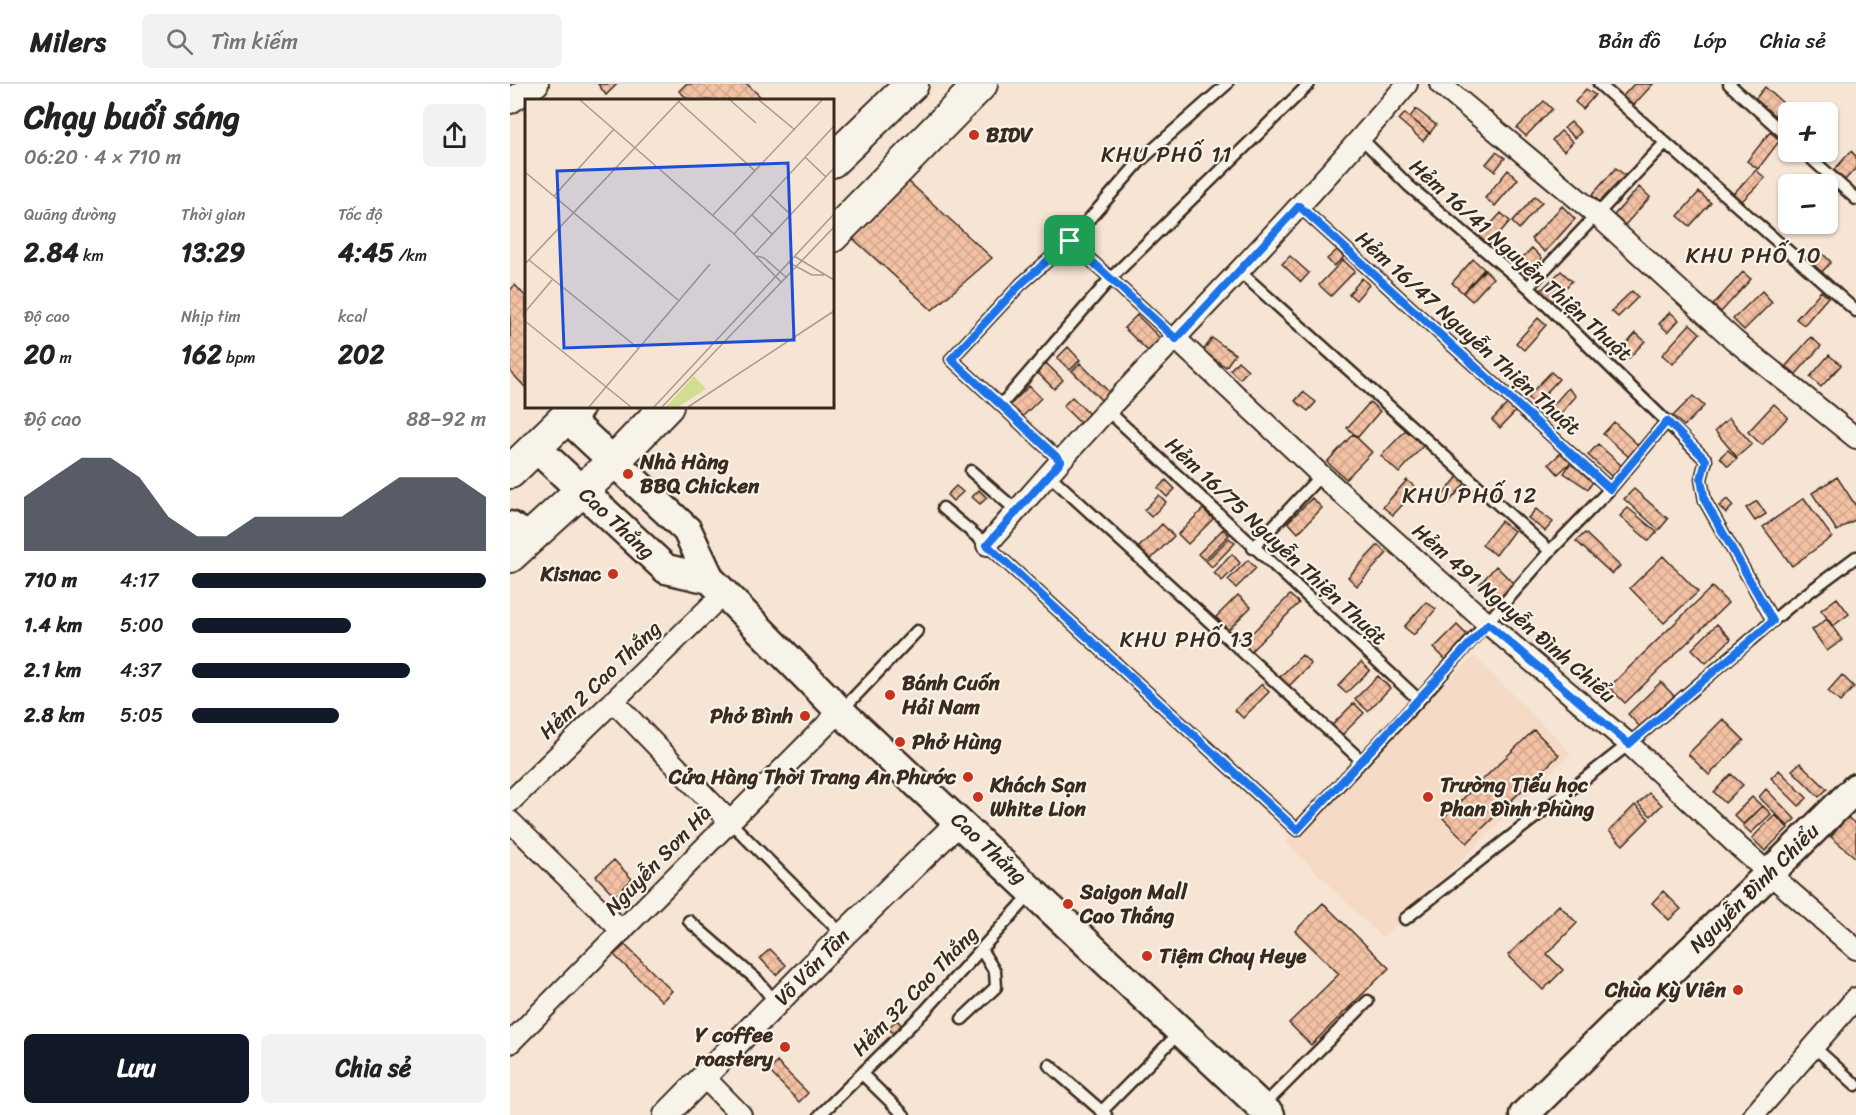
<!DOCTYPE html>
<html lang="vi">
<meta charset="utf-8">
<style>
body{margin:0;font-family:Sriracha,sans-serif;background:#f2f2f2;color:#222;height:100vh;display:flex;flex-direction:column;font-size:22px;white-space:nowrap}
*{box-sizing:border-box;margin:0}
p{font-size:20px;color:#767676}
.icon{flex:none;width:33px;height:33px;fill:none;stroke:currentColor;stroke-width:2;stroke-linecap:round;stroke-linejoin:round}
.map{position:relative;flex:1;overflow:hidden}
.sheet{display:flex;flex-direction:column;background:#fff;width:510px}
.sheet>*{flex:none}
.fabs{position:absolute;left:1268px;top:18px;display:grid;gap:12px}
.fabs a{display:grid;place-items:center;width:60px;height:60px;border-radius:9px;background:#fff;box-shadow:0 2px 4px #0004;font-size:30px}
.pin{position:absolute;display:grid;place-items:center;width:51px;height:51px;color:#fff;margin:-26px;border-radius:12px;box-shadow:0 3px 9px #0006}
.round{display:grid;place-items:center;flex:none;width:63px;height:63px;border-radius:9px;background:#f2f2f2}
.overview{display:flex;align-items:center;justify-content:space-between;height:102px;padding:0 24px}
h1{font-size:33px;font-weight:700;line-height:45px}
.metrics{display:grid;grid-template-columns:repeat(3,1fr);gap:9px;height:102px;padding:6px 24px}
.metrics div{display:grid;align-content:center}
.metrics b{font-size:26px;font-weight:700}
.metrics small{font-size:16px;font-weight:400}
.metrics p{font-size:16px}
.chart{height:168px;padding:12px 24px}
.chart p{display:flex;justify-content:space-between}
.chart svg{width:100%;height:108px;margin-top:6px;fill:#111827;opacity:.7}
.primary-button{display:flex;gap:12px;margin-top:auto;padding:12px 24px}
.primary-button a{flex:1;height:69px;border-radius:9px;background:#111827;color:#fff;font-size:24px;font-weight:700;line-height:69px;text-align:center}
.primary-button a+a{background:#f2f2f2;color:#222}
ul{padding:0 24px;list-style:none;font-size:20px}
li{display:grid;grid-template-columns:96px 72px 1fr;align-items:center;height:45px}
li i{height:15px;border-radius:8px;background:#111827}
header{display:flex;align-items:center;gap:36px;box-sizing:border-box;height:84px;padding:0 30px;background:#fff;border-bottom:2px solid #e0e0e0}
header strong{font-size:28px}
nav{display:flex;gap:33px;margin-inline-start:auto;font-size:21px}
.search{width:420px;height:54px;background:#f2f2f2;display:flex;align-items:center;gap:15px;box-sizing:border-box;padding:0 21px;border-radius:9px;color:#767676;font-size:22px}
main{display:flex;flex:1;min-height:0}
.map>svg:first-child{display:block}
.built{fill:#f5dac6}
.building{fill:url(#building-cross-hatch);stroke:#3b2a1e;stroke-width:1.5}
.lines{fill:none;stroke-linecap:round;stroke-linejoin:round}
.service-casing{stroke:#3b2a1e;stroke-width:15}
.minor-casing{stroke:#3b2a1e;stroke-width:24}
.tertiary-casing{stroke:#3b2a1e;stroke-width:28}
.secondary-casing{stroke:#3b2a1e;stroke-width:33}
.primary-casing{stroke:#3b2a1e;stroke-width:36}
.service{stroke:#f7f3e8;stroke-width:10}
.minor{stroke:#f7f3e8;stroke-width:20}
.tertiary{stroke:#f7f3e8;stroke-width:24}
.secondary{stroke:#f7f3e8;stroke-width:28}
.primary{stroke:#f7f3e8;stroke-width:32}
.route-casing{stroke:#fff;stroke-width:12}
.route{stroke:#1a73e8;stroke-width:8}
.poi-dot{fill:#c8321e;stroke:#f7f3e8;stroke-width:2}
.labels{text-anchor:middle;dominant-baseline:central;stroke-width:4.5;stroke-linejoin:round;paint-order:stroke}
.poi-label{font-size:21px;font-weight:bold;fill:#3b2a1e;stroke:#f7f3e8;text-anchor:start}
.street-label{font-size:21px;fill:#3b2a1e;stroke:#f7f3e8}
.neighbourhood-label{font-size:22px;letter-spacing:1.5px;fill:#3b2a1e;stroke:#f7f3e8}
.inset-road{fill:none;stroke:#ab9a8b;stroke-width:1.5}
.view{fill:#1d4ed8;fill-opacity:0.15;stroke:#1d4ed8;stroke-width:3}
.inset-edge{fill:none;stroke:#3b2a1e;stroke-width:3}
</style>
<header>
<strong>Milers</strong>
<div class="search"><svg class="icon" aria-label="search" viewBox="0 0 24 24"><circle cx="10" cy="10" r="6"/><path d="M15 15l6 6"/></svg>Tìm kiếm</div>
<nav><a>Bản đồ</a><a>Lớp</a><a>Chia sẻ</a></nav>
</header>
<main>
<section class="sheet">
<div class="overview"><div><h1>Chạy buổi sáng</h1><p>06:20 · 4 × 710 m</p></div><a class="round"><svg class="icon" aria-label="share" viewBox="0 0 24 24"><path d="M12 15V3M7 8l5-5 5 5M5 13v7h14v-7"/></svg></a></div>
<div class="metrics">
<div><p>Quãng đường</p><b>2.84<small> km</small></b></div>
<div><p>Thời gian</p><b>13:29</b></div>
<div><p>Tốc độ</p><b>4:45<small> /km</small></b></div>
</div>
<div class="metrics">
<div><p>Độ cao</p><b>20<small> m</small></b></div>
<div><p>Nhịp tim</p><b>162<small> bpm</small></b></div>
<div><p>kcal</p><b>202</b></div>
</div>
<div class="chart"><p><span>Độ cao</span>88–92 m</p>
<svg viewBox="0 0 160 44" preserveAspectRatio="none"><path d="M0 44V22L10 14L20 6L30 6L40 14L50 30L60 38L70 38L80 30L90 30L100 30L110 30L120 22L130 14L140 14L150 14L160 22V44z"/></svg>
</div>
<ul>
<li><b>710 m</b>4:17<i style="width:100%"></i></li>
<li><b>1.4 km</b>5:00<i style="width:54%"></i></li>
<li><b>2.1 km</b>4:37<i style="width:74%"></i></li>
<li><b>2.8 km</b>5:05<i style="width:50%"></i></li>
</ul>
<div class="primary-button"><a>Lưu</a><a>Chia sẻ</a></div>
</section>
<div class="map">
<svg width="1346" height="1031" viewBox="0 0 1346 1031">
<defs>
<pattern id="building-cross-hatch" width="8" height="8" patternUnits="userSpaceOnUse" patternTransform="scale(1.5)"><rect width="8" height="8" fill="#f3c1a4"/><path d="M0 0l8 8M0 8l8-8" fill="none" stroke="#d1a68d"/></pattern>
</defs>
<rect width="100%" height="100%" fill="#f6e4d4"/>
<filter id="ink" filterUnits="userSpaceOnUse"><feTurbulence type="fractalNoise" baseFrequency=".0167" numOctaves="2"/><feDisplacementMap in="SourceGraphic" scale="12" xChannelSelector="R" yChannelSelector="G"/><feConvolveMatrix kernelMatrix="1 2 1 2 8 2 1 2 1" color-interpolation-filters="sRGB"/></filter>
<g filter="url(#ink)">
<path class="built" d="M964 572 1061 669 872 854 776 758Z"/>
<path class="building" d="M88 0H107L96 11Z
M176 0H237L254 16H179L169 7Z
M1124 0H1143L1122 23 1112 13Z
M1255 3 1274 20 1264 32 1245 15Z
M1076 5 1085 11 1073 25 1065 18Z
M1034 17 1042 25 1016 52 1007 44Z
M906 25 926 41 920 49 900 33Z
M895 29 919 49 913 57 889 36Z
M1061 38 1071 48 1065 54 1054 44Z
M1051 47 1063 58 1054 67 1042 56Z
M1260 48 1270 56 1248 85 1237 77Z
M1341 67 1346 72V84L1335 96 1324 86Z
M986 68 995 74 985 87 976 80Z
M1106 84 1117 93 1092 120 1082 111Z
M998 86 1008 95 985 122 975 114Z
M1246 86 1255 94 1230 119 1222 111Z
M397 96 482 174 422 226 339 151Z
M1129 103 1140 113 1115 141 1104 131Z
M1189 108 1201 119 1180 142 1168 132Z
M1025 112 1032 118 1009 145 1002 138Z
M1052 122 1065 135 1035 168 1021 155Z
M991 129 1000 137 978 162 969 153Z
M1022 164 1032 174 1014 194 1003 183Z
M827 166 834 173 824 182 817 175Z
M1311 168 1321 178 1311 189 1301 180Z
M780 172 799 189 791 198 772 180Z
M963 175 974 185 953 209 942 199Z
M833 176 845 187 821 212 809 201Z
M975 186 983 194 962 217 953 209Z
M1051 187 1062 197 1040 220 1028 209Z
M1233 188 1241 195 1211 228 1203 221Z
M852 194 859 201 846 216 839 210Z
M5 201 16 213V304L0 287V206Z
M1122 207 1128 213 1108 233 1101 227Z
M1252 207 1262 218 1234 246 1223 235Z
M1311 207 1318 213 1294 241 1286 235Z
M1160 228 1169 236 1158 248 1149 240Z
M627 231 654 258 642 271 614 244Z
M1028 234 1036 241 1014 266 1006 259Z
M1180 240 1190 249 1163 280 1152 271Z
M1126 249 1135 257 1119 274 1111 266Z
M1301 253 1311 262 1286 290 1276 282Z
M702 254 725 270 716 283 693 267Z
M558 263 570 276 560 286 547 274Z
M1319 271 1331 281 1311 303 1300 293Z
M728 277 738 286 730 295 720 286Z
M536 279 553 296 544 305 527 288Z
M570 279 603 312 595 320 562 287Z
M1041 288 1049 295 1025 321 1017 313Z
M519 302 531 314 511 334 499 322Z
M1058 304 1066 312 1043 339 1034 332Z
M793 308 806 318 798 327 785 317Z
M1183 312 1194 322 1174 342 1163 332Z
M562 313 581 332 572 341 553 322Z
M860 318 870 327 848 353 837 344Z
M998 319 1006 327 990 344 982 336Z
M1264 320 1278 333 1252 361 1238 348Z
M1219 334 1242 360 1227 373 1205 347Z
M1104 338 1130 363 1120 374 1093 350Z
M896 346 913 362 889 389 871 372Z
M843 350 862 368 836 395 817 378Z
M1088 360 1113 383 1103 394 1078 371Z
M1218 366 1227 375 1218 382 1210 373Z
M1053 367 1062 377 1048 390 1039 380Z
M1060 380 1084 396 1078 405 1054 389Z
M949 391 957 397 935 423 928 417Z
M1327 393 1346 422V435L1327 447 1302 409Z
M656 396 665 405 657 413 648 404Z
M897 396 907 405 883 431 873 423Z
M446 402 453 408 443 417 437 411Z
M1124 405 1158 435 1149 446 1114 415Z
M469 406 477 414 470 420 462 413Z
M649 411 656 418 641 433 634 426Z
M802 414 812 424 788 449 778 438Z
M1294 414 1322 453 1282 482 1253 443Z
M1217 415 1223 422 1216 429 1209 422Z
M1247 417 1256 430 1245 437 1236 424Z
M1118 424 1147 448 1139 457 1110 432Z
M693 425 703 435 678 460 668 450Z
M1026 425 1043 438 1035 447 1018 434Z
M991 437 1004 447 986 471 972 461Z
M652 440 664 452 639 477 627 465Z
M713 445 719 451 694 476 688 470Z
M1075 449 1110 482 1102 490 1066 457Z
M719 454 725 459 702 483 696 477Z
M868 461 877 469 847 502 838 493Z
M722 470 730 479 712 497 704 489Z
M1153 472 1188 508 1154 539 1120 504Z
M738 476 746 484 726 504 718 496Z
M986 482 1006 502 989 520 969 501Z
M1202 503 1218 519 1115 619 1099 603Z
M728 511 741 523 718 546 706 533Z
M780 511 789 519 739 569 730 561Z
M1327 514 1339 530 1323 542 1311 526Z
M916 518 926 525 904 551 894 543Z
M1317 535 1332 556 1317 567 1302 546Z
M1207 540 1221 555 1196 579 1182 565Z
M947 541 959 553 936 576 924 564Z
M792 571 801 580 777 604 768 595Z
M851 578 860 586 836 609 828 602Z
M1332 591 1344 603 1330 618 1318 607Z
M868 592 880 604 858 627 845 615Z
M1151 598 1164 612 1131 644 1118 630Z
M752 600 759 608 733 634 725 626Z
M844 619 854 629 829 654 819 644Z
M1213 635 1234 656 1199 691 1178 670Z
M1024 646 1049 671 957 759 933 734Z
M1290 679 1317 705 1309 713 1282 686Z
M1269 686 1297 714 1289 722 1261 694Z
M1221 690 1233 701 1215 719 1204 708Z
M1256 705 1285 735 1278 742 1249 713Z
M1139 709 1152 721 1141 732 1128 720Z
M1242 713 1252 722 1233 740 1224 731Z
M1125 721 1139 735 1113 761 1099 747Z
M1253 722 1261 730 1241 749 1233 742Z
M1265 731 1278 744 1255 767 1242 754Z
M1337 733 1346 740V774L1321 753Z
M104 776 122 795 105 812 86 792Z
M1153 807 1171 825 1159 836 1142 819Z
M813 819 879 884 801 961 779 939 829 890 785 847Z
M1049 821 1067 839 1037 870 1053 886 1033 906 998 871Z
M115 861 162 907 152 917 104 871Z
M260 865 276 881 266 891 250 874Z
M387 936 396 946 388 954 378 944Z
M267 978 298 1009 289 1018 259 987Z"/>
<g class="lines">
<g class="service-casing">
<path id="service" d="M1089 0 1346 227
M1219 0 1278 53
M851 54 899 102 1018 203 1196 376 1191 395 1195 417 1263 537
M1294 68 1346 115
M789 122 1100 405
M560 157 666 255
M729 187 1040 467
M1018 203 1155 59
M491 321 600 195 799 0
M597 326 909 616
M551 377 441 275 511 200 560 157 631 76 717 0
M461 387 507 427
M539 391 852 677
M433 424 477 461 787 746 909 616 1040 467 1100 405 1157 337
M743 464 811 391
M331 627 407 547
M219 737 333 851
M895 835 1119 660 1279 523 1346 473
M179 837 247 896 266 919
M452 935 486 903 485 888 472 867
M1302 961 1346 1001
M539 981 596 1031
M352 990 394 1031
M752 1023 858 917
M592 1027 670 948
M310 1031 415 927 521 810"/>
</g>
<g class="minor-casing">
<path id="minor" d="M930 0 1087 131 1224 256 1346 354
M666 255 811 391 978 540 1119 660 1230 764 1346 865
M477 461C517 415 556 369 598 325 699 218 802 113 897 0
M103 617 219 737
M0 718 214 509
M0 737 112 847
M0 959 330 627
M195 994 231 1031
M1244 1031 1346 914"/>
</g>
<g class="tertiary-casing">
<path id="tertiary" d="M0 17 26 0
M156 1031 333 851 450 737"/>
</g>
<g class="secondary-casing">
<path id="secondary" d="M56 333 177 446 200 495 330 627 760 1031
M25 363 156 485 200 495
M0 442 20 454
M1014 1031 1346 704"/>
</g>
<g class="primary-casing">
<path id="primary" d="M322 77 402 0
M322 152 471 0
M0 388 68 322
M0 472 104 377 157 322"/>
</g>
<use href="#service" class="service"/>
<use href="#minor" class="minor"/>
<use href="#tertiary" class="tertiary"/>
<use href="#secondary" class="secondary"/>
<use href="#primary" class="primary"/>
</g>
</g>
<g class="lines" filter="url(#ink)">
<g class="route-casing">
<path id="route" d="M789 122 1100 405 1157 337 1196 376 1191 395 1195 417 1263 537 1119 660 978 540 787 746 477 461 551 377 441 275 511 200 560 157 666 255Z"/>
</g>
<use href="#route" class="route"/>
</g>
<g class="poi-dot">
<circle cx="464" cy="51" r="6"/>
<circle cx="118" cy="390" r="6"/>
<circle cx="103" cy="490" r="6"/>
<circle cx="380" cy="611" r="6"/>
<circle cx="295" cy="632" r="6"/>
<circle cx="390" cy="658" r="6"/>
<circle cx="458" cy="693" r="6"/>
<circle cx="468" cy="713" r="6"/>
<circle cx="918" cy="713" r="6"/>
<circle cx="558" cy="820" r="6"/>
<circle cx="637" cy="872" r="6"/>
<circle cx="1228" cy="906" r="6"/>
<circle cx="275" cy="963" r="6"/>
</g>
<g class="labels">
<g class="poi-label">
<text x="476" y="51">BIDV</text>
<text x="130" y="378">Nhà Hàng<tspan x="130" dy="24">BBQ Chicken</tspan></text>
<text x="91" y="490" text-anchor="end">Kisnac</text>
<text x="392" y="599">Bánh Cuốn<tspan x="392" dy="24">Hải Nam</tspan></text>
<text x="283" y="632" text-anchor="end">Phở Bình</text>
<text x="402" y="658">Phở Hùng</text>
<text x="446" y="693" text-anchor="end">Cửa Hàng Thời Trang An Phước</text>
<text x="480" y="701">Khách Sạn<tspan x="480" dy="24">White Lion</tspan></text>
<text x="930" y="701">Trường Tiểu học<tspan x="930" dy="24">Phan Đình Phùng</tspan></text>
<text x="570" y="808">Saigon Mall<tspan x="570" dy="24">Cao Thắng</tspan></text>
<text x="649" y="872">Tiệm Chay Heye</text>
<text x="1216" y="906" text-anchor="end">Chùa Kỳ Viên</text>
<text x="263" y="951" text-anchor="end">Y coffee<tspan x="263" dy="24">roastery</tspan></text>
</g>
<g class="street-label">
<text transform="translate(1011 176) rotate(42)">Hẻm 16/41 Nguyễn Thiện Thuật</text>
<text transform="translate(958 249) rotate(42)">Hẻm 16/47 Nguyễn Thiện Thuật</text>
<text transform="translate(107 439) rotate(43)">Cao Thắng</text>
<text transform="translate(766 457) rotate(43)">Hẻm 16/75 Nguyễn Thiện Thuật</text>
<text transform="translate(1004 529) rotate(41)">Hẻm 491 Nguyễn Ðình Chiểu</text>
<text transform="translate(90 596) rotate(-44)">Hẻm 2 Cao Thắng</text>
<text transform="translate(479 764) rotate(43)">Cao Thắng</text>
<text transform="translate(148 776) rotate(-46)">Nguyễn Sơn Hà</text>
<text transform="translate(1244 804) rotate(-45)">Nguyễn Đình Chiểu</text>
<text transform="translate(302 883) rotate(-46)">Võ Văn Tần</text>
<text transform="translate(405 907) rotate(-46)">Hẻm 32 Cao Thắng</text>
</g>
<g class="neighbourhood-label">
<text x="657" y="70">KHU PHỐ 11</text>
<text x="1244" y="171">KHU PHỐ 10</text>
<text x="960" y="411">KHU PHỐ 12</text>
<text x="677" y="555">KHU PHỐ 13</text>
</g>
</g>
<g transform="translate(15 15)">
<rect width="309" height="309" fill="#f6e4d4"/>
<path d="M169 277 181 290 153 308H141Z" fill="#d1dd90"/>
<path class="inset-road" d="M55 1 209 135 257 184M205 1 231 24M234 1 270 31M153 2 230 72M280 58 301 78M0 73 153 201M245 96 266 116M29 97 89 30M227 116 248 136M187 117 297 1M209 135 309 27M229 155 309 69M232 157 239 159 262 179M269 157 309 181M4 161 113 249M263 163 287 176H299M0 165 155 1M0 213 27 181M0 222 106 308M64 308 185 165M129 308 309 115M137 308 309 128M163 308 309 212"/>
<path class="view" d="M263 64 269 241 39 249 32 72Z"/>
<rect width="309" height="309" class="inset-edge"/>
</g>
</svg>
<div class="fabs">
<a>+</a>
<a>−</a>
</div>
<div class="pin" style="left:560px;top:157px;background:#1e9e55"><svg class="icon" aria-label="arrive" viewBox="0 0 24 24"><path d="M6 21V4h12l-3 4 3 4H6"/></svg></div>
</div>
</main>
